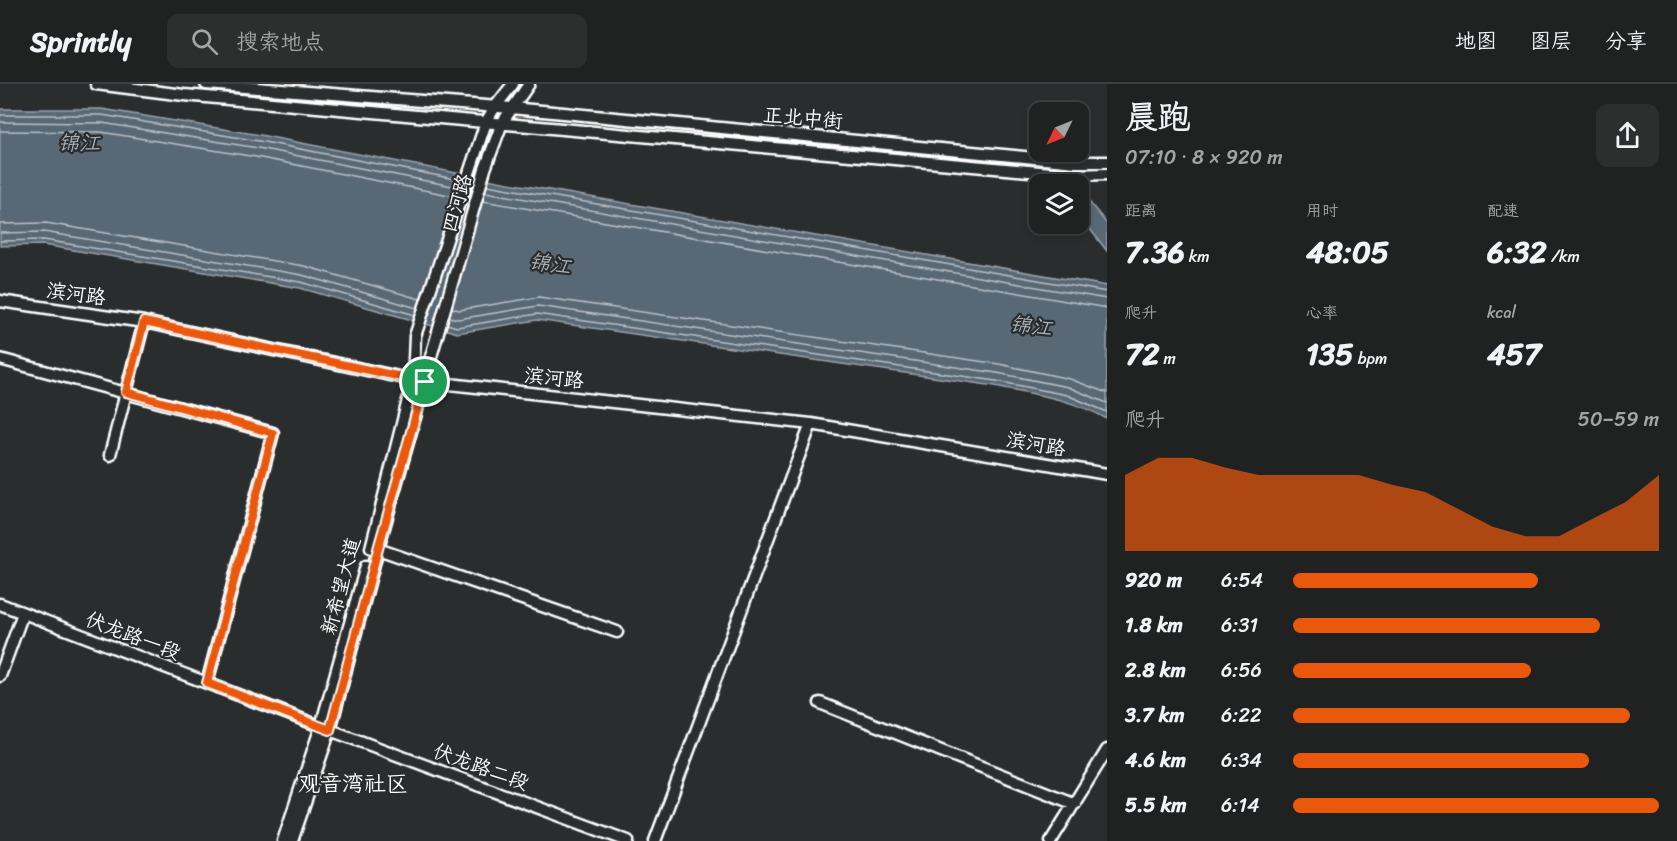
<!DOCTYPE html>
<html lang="zh">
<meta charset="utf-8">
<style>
body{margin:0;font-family:Sriracha,"LXGW WenKai TC",sans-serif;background:#2d2f2f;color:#f1f3f6;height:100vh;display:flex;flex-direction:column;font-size:22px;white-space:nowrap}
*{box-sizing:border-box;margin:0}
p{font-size:20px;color:#a2a4a5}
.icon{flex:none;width:33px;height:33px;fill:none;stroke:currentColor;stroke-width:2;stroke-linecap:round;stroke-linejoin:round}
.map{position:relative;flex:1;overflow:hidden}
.panel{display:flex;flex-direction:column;background:#202222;width:570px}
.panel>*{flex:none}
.needle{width:39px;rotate:227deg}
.fabs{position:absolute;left:1029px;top:18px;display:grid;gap:12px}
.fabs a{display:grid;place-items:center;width:60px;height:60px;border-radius:12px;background:#202222;box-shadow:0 3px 9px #0003,0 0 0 2px #3d3f40;font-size:30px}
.pin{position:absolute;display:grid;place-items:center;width:51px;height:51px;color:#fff;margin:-26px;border:3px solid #fff;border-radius:50%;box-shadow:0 2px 6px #0007}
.round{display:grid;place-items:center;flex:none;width:63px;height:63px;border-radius:12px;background:#2d2f2f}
.overview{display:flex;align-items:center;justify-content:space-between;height:102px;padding:0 18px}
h1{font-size:33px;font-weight:800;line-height:45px}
.metrics{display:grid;grid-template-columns:repeat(3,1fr);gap:9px;height:102px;padding:6px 18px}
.metrics div{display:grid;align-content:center}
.metrics b{font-size:30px;font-weight:800}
.metrics small{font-size:16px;font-weight:400}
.metrics p{font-size:16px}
.chart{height:168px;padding:12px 18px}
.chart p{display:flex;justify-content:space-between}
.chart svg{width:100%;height:108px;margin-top:6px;fill:#ea580c;opacity:.7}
ul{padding:0 18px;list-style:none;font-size:20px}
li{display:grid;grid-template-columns:96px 72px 1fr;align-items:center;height:45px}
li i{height:15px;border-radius:8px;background:#ea580c}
header{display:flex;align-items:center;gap:36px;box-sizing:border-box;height:84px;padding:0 30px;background:#202222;border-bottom:2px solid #3d3f40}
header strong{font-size:28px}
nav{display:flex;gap:33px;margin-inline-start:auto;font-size:21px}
.search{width:420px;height:54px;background:#2d2f2f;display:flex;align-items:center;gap:15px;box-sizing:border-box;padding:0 21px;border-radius:12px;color:#a2a4a5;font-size:22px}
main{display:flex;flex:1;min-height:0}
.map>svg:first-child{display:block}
.water{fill:#586774;stroke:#9ba4ac;stroke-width:1.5}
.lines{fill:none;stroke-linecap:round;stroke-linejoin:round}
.shore{stroke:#bcc2c7;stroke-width:1.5}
.minor-casing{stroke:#fff;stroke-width:15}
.minor{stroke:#2a2d2e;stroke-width:10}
.route-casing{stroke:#fff;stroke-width:12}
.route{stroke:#ea580c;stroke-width:8}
.labels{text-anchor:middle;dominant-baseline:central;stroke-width:4.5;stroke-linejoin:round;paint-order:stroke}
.street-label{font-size:20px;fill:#fff;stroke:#2a2d2e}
.water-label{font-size:21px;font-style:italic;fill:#acb3ba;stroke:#2a2d2e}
.quarter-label{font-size:22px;fill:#fff;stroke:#2a2d2e}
</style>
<header>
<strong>Sprintly</strong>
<div class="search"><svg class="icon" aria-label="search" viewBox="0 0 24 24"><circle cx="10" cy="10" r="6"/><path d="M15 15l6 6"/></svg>搜索地点</div>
<nav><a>地图</a><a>图层</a><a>分享</a></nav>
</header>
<main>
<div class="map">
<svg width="1107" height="757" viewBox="0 0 1107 757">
<rect width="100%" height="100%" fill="#2a2d2e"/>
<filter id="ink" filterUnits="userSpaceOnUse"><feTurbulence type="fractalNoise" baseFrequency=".0167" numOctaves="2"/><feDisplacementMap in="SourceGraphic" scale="12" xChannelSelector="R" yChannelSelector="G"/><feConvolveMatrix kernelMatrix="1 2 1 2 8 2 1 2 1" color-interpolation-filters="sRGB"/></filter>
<g filter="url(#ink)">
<path class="water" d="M0 25H102L260 51 503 98 1107 202V335C1073 315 1033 310 995 302L537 236 457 249 300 204 43 161 0 162Z
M1085 102 1086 114 1107 140V167L1079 131V103Z"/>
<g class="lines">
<path class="shore" d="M0 31H102L259 57 460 96
M0 38 102 39 258 64 457 103
M0 47 101 48 256 73 454 112
M487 101 1107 208
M485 108 1107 215
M483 117 1107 224
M0 140 46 139 304 182 420 215
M0 149 44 148 302 191 417 224
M0 157 44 156 301 198 415 231
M452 224 459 226 539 213 999 280 1070 295 1107 309
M449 233 458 235 538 222 997 289 1068 303 1107 319
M447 240 457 243 537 230 996 297 1067 311 1107 328"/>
<g class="minor-casing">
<path id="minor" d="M96 0 184 11 1073 91 1107 90
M206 0 511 24 1076 78H1107
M0 217 144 238 413 296 811 340 1107 390
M0 275 273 349 207 599
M110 371 144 238
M371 464 413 296 415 252 486 38 495 23 513 0
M378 465 617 548
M0 520 330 646 628 757
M0 592 23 529
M820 619 1075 720
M283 757 321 642 366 482
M292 757 330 646 378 465 425 298 428 283 485 85 502 39 529 0
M655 757 811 340
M1051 757 1107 666"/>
</g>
<use href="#minor" class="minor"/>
</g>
</g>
<g class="lines" filter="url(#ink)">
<g class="route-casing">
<path id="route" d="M144 238 425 298 378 465 330 646 207 599 273 349 126 308Z"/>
</g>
<use href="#route" class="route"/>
</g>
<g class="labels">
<g class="street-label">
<text transform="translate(803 34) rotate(5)">正北中街</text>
<text transform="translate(457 119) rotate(-74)">四河路</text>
<text transform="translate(76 210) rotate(8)">滨河路</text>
<text transform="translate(554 294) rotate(6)">滨河路</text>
<text transform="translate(1036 360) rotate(10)">滨河路</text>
<text transform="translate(341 502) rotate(-75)">新希望大道</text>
<text transform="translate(133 552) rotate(21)">伏龙路一段</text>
<text transform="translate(481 683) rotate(20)">伏龙路二段</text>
</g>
<g class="water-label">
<text x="79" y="59">锦江</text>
<text transform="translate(550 180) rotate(8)">锦江</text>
<text transform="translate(1031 242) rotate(7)">锦江</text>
</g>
<g class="quarter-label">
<text x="353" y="699">观音湾社区</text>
</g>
</g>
</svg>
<div class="fabs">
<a><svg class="needle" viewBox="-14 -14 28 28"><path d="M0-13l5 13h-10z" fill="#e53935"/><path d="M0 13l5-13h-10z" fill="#a2a4a5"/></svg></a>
<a><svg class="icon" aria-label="layers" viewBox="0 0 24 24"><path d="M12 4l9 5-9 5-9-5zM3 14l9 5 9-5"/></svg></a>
</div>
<div class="pin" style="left:425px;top:298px;background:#1e9e55"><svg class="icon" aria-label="arrive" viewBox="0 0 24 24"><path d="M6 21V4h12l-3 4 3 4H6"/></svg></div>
</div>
<section class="panel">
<div class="overview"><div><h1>晨跑</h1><p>07:10 · 8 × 920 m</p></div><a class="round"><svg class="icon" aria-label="share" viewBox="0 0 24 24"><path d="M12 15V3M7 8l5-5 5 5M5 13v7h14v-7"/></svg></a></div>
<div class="metrics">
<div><p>距离</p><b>7.36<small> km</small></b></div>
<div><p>用时</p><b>48:05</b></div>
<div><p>配速</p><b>6:32<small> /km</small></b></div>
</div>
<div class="metrics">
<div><p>爬升</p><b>72<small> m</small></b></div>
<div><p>心率</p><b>135<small> bpm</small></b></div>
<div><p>kcal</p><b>457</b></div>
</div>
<div class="chart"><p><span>爬升</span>50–59 m</p>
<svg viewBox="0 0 160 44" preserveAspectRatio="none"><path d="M0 44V13L10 6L20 6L30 10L40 13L50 13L60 13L70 13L80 17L90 20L100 27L110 34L120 38L130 38L140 31L150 24L160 13V44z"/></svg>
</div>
<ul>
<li><b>920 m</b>6:54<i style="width:67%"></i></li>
<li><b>1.8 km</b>6:31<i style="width:84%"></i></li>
<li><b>2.8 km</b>6:56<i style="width:65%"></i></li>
<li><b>3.7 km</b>6:22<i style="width:92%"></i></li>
<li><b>4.6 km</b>6:34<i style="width:81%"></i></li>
<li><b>5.5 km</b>6:14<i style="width:100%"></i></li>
</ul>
</section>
</main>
